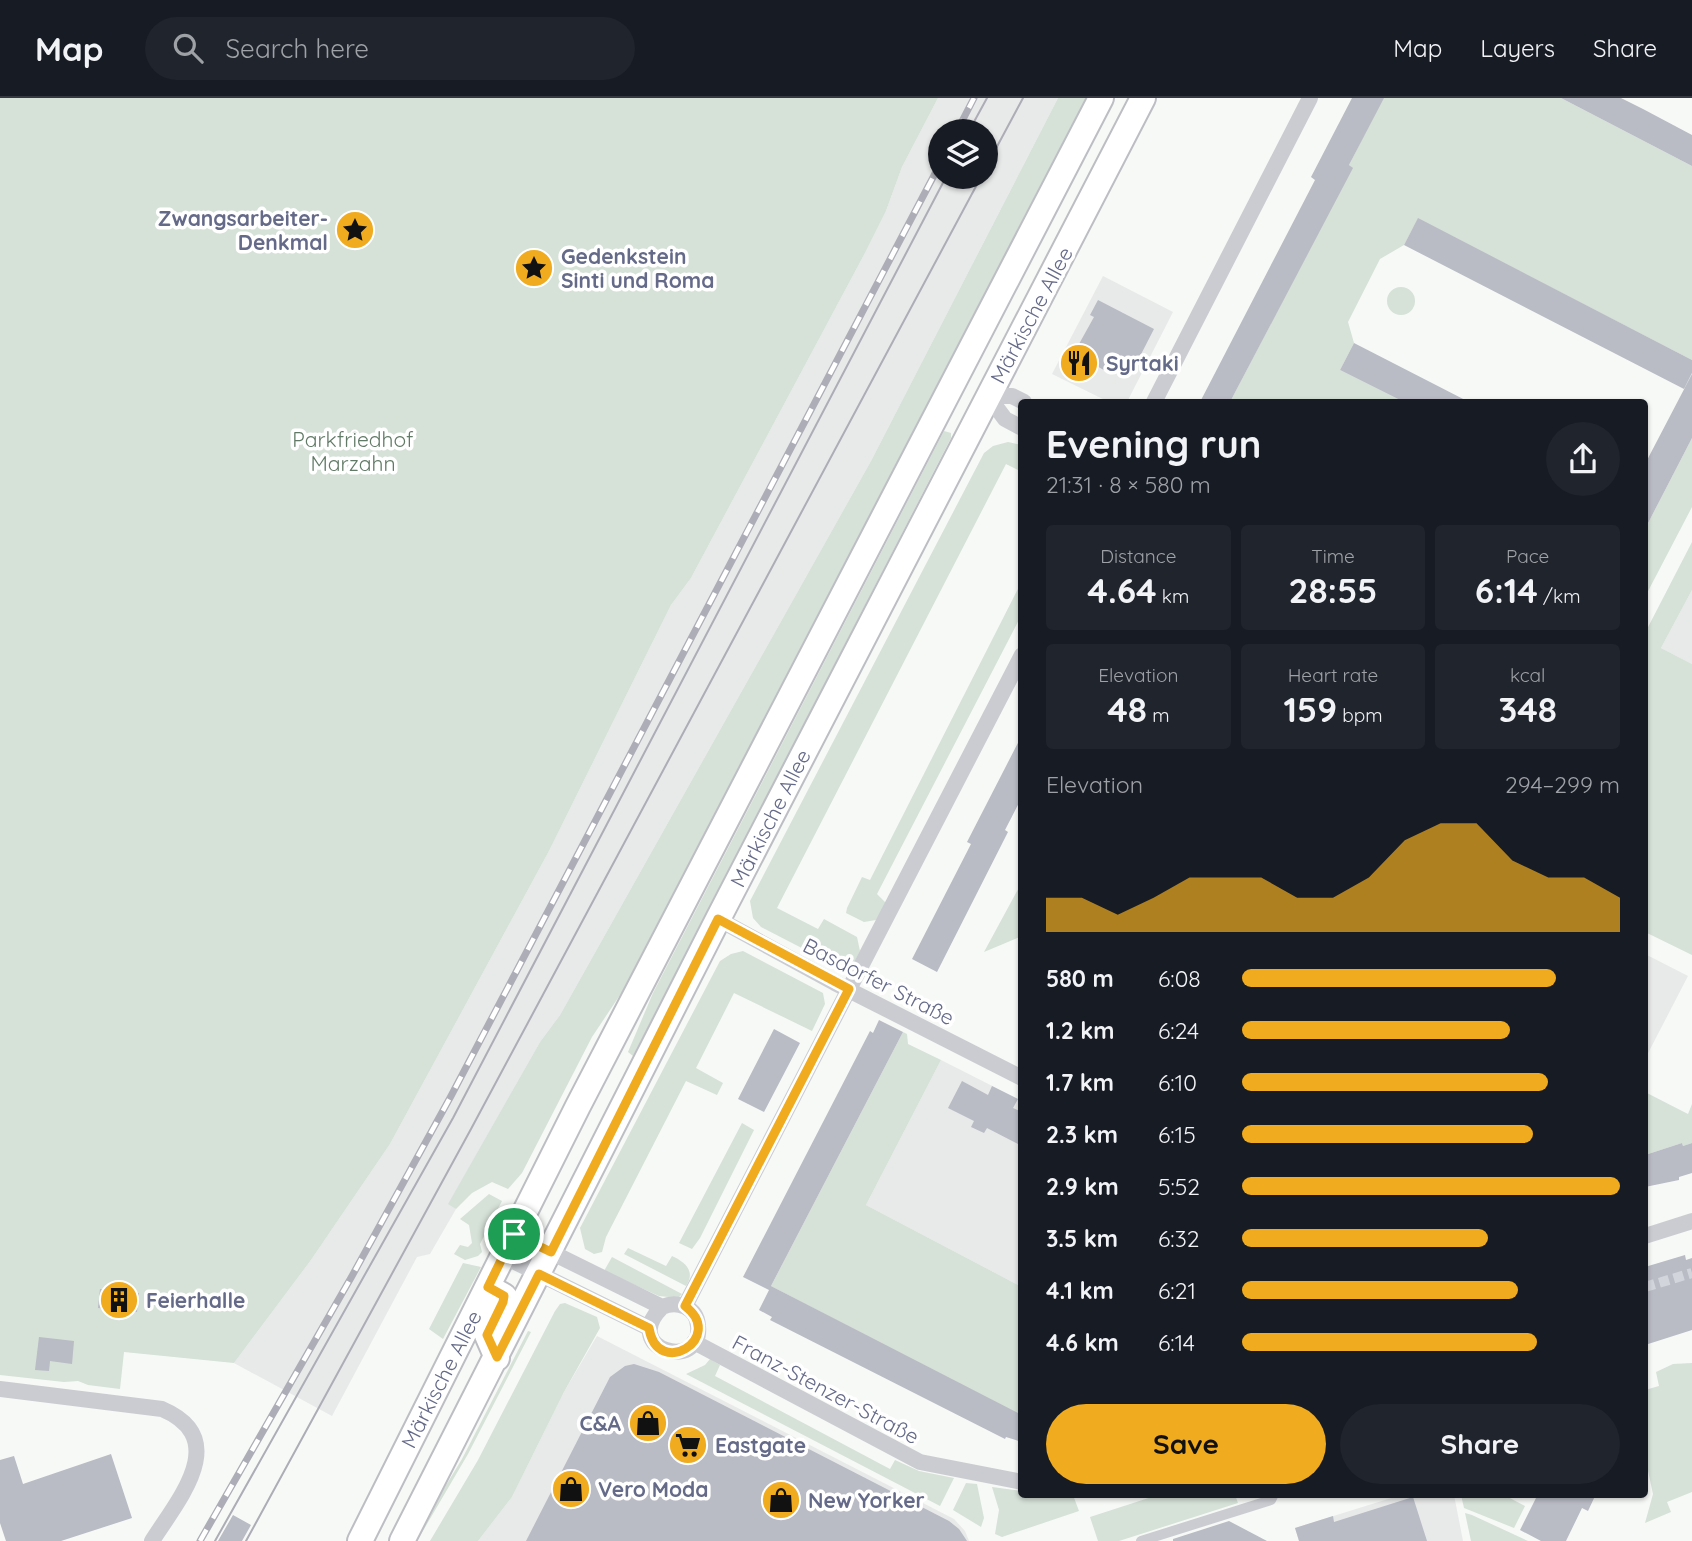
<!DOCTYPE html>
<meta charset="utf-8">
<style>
body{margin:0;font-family:Quicksand,sans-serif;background:#20242c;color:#f1f3f6;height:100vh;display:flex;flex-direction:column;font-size:26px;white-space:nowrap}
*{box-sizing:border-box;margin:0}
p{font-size:23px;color:#9ea1a6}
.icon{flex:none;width:38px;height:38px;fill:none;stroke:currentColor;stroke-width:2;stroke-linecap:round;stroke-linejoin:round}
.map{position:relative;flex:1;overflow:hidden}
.panel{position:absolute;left:1018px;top:301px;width:630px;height:1099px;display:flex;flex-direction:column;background:#171b24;border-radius:7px;box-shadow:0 2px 5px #0004}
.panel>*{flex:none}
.buttons{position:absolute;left:928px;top:21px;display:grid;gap:14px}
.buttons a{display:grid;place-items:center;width:70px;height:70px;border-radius:50%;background:#171b24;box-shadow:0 2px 5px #0004;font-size:35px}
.pin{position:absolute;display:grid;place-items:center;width:60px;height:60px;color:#fff;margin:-30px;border:4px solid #fff;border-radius:50%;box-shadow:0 2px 7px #0007}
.round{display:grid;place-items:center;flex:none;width:74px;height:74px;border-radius:37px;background:#20242c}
.head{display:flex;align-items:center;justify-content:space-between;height:119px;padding:0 28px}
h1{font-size:38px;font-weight:800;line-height:52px}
.metrics{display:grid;grid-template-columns:repeat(3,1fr);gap:10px;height:119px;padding:7px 28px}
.metrics div{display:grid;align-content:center;border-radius:7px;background:#20242c;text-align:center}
.metrics b{font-size:35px;font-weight:800}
.metrics small{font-size:19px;font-weight:400}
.metrics p{font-size:19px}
.chart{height:196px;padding:14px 28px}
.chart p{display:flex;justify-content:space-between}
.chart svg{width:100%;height:126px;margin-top:7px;fill:#f0ab1e;opacity:.7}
.primary-button{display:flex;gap:14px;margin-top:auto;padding:14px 28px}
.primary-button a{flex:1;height:80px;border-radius:42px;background:#f0ab1e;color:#111;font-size:28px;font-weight:800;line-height:80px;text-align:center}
.primary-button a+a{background:#20242c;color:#f1f3f6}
ul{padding:0 28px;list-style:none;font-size:23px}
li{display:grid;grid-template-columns:112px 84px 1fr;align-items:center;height:52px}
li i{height:18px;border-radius:9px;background:#f0ab1e}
header{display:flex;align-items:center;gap:42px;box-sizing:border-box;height:98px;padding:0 35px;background:#171b24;border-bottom:2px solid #363941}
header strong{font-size:33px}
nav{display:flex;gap:38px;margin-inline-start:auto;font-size:24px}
.search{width:490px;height:63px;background:#20242c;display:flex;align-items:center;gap:18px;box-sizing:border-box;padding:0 24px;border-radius:38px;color:#9ea1a6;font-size:26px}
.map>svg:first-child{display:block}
.built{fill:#e8e9e9;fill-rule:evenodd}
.green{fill:#d6e1d8}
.building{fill:#b9bbc5}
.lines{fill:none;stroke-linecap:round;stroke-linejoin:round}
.pedestrian-tunnel{stroke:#d2d5db;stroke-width:10;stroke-dasharray:10 5;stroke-linecap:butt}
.primary-casing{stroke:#bdbec4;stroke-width:28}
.pedestrian{stroke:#cbccd1;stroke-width:10}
.minor{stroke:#cbccd1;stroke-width:16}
.primary{stroke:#fff;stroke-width:24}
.tram{stroke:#acadb6;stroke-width:2}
.rail-casing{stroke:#acadb6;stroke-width:7}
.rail{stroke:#fff;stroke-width:4.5;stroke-dasharray:13;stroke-linecap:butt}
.route-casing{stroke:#fff;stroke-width:14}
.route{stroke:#f0ab1e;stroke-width:9}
.labels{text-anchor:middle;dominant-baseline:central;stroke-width:7;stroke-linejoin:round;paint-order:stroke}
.poi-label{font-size:21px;font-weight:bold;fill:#656a89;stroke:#fff;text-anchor:start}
.street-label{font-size:21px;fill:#656a89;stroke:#fff}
.park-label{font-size:21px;fill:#617a66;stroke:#fff}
</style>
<header>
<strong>Map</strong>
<div class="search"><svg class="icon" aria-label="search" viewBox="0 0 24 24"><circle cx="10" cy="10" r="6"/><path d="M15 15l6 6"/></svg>Search here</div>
<nav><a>Map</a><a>Layers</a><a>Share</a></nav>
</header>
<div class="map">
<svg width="1692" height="1443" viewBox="0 0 1692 1443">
<rect width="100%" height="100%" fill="#f7f9f6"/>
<path class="built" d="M938 0H1058L871 363 560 917 540 944 449 1105 456 1111 430 1156 417 1159 332 1318 234 1265 311 1162 390 1046 549 753 671 507 691 480 865 155 886 113 902 69ZM940 33H985V79H940Z
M1103 178 1173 214 1127 304H1109L1052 276Z
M1692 492V566L1661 550Z
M1645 856 1688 878 1645 961Z
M941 962 1022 1003V1189L866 1107Z
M597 1238 954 1421 965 1433 969 1443H478L512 1399 564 1294Z
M1401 1397H1454L1463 1443H1299L1295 1430Z"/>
<path class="green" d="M0 0H938L902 69 886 113 865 155 691 480 671 507 549 753 390 1046 311 1162 234 1265 124 1254 120 1291 88 1287 78 1283 64 1284 0 1277Z
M1058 0H1086L622 894 592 939 522 1075 508 1091 492 1084 472 1095 456 1111 448 1106 540 944 560 917 871 363Z
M1383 0H1561L1692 68V262L1418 121 1404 147 1380 161 1348 224 1354 245 1340 272 1404 304H1230L1352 70 1349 67Z
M1387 203a14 14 0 1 1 28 0a14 14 0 1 1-28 0Z
M944 333 951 335V340L633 958 628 954 653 895Z
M1692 340V409L1645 499V431Z
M1008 344 1022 347V374L1006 366 777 810 818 831 824 821 857 839 860 853 852 869 831 859 825 862 761 829 753 820 750 803 984 355 993 348Z
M1692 444V492L1661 550 1692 566V857L1645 834V535Z
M1022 483V516L877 796 887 806 876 822 864 824 846 815 847 810 862 779 870 782Z
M1022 784V838L984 854Z
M743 853 823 895 825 906 812 933 734 895 696 970 723 985 717 997 686 983 606 1139 602 1154 594 1156 585 1151 580 1130 720 863 731 856Z
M903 934 907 936 908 946 941 962 866 1107 1022 1189V1319L771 1188Z
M1645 994 1688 1016 1692 1006V1045L1683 1048 1682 1045 1645 1057Z
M742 1025 754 1032 700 1140 692 1151 679 1145Z
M489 1096 502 1103 480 1146 482 1154 478 1158 465 1162 454 1156 460 1147 468 1149 472 1145 469 1127 460 1121Z
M628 1150 666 1168 672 1158C685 1164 696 1173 686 1188L624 1156Z
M612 1159 682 1196 678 1200 659 1198 604 1173Z
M463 1165 481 1169 443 1241 429 1231Z
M565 1205 597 1219 600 1230 564 1294 512 1399 478 1443H430L478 1362 555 1213 560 1206Z
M528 1233 531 1234 468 1356 417 1443H412L462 1361Z
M710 1261 720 1267 715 1278 890 1371 895 1362 919 1373 954 1380 940 1408 686 1276 705 1267Z
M1692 1265V1394L1667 1404 1671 1414 1645 1425 1653 1396 1645 1359V1292L1659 1288 1656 1274 1673 1266Z
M966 1385 977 1386 984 1420 981 1429 953 1412Z
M992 1389 1022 1393V1396L1073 1397 1079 1413 1002 1439 995 1436 999 1412Z
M1161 1396 1235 1397 1238 1405 1119 1443H1098L1090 1419Z
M1461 1397H1504L1525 1408 1514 1430 1464 1410Z
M1465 1415 1472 1417 1528 1443H1471Z"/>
<path class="building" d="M1352 0H1384L1349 67 1353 70 1230 304H1200L1315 82 1311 79Z
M1561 0H1621L1643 11 1692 37V68Z
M1418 120 1692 262V275L1684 291 1404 147Z
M1098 202 1154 231 1136 266 1125 260 1115 264 1109 275 1095 267 1093 271 1086 267 1078 281 1064 273 1094 219 1090 217Z
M1354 245 1469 304H1404L1340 272Z
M1692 276V340L1645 431V366Z
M1022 637V699L1005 732 1008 734 937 874 912 861 971 746 967 744Z
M879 922 903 934 771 1188 1022 1317V1344L1006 1339 1005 1341 770 1222 772 1219 759 1212 769 1192 743 1179 870 933 873 935Z
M774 931 800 945 764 1014 738 1001Z
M962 983 988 997 992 988 1018 1001 1013 1010 1022 1014V1048L987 1030 984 1035 971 1029 974 1023 948 1010Z
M1682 1045 1683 1048 1692 1045V1075L1679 1079V1082L1645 1089V1057Z
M1685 1157 1686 1162 1692 1160V1232L1645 1247V1169Z
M100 1191 139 1195 137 1214 98 1210Z
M39 1239 74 1243 72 1266 50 1263 49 1273 35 1272Z
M634 1266 659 1274 949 1423 959 1431 967 1443H526L610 1279 625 1268Z
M111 1356 132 1420 61 1443H6L0 1425V1362L14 1358 23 1386Z
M1538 1396H1596L1588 1413 1582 1410 1566 1443H1541L1520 1432Z
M1413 1399 1427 1443H1299L1295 1430 1333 1418 1334 1424Z
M233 1417 251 1427 242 1443H218Z
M1229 1423 1267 1443H1173V1441Z"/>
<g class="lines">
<path class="pedestrian-tunnel" d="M1645 1189 1692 1175"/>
<g class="primary-casing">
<path id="primary" d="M488 1189 504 1198 503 1204 487 1237 497 1260
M360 1443 578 1008 1101 0
M402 1443 718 821 1143 0"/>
</g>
<path class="pedestrian" d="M1141 1443 1271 1402 1274 1396"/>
<path class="minor" d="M988 298 1005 321 1022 330
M988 298H1012L1024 304
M1154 304 1310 0
M718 821 835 885 1022 980
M514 1136 662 1209C677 1202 697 1209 698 1228 703 1274 619 1252 662 1209
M1645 1138 1692 1123
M503 1158 649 1230
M685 1208 1022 557
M694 1244 920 1364 1022 1384
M0 1291 162 1311C232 1341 178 1402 152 1443"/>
<use href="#primary" class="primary"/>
<path class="tram" d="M969 33 987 0
M985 71 1023 0
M215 1443 453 1020 946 79
M246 1443 471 1031 981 79"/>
<g class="rail-casing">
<path id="rail" d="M957 33 974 0
M200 1443 352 1178 451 998 940 66"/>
</g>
<use href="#rail" class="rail"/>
</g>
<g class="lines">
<g class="route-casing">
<path id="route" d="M718 821 849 891 685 1208C727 1240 657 1282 649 1230L539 1176 497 1259 487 1237 503 1204 504 1198 488 1189 514 1136 551 1154Z"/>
</g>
<use href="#route" class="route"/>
</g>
<defs>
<g id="sight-disc" transform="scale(2.0125)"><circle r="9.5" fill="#f0ab1e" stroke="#fff"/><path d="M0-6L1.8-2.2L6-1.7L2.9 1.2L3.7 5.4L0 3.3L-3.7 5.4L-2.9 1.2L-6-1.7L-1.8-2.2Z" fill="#111"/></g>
<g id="restaurant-disc" transform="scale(2.0125)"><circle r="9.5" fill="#f0ab1e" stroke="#fff"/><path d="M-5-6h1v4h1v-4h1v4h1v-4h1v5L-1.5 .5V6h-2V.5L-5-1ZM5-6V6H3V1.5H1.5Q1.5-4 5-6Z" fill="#111"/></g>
<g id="building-disc" transform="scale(2.0125)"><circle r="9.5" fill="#f0ab1e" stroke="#fff"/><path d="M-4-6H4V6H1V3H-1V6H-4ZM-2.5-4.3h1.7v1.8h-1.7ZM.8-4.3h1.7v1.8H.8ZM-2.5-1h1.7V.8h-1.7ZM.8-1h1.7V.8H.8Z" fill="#111"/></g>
<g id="shop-disc" transform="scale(2.0125)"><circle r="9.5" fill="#f0ab1e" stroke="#fff"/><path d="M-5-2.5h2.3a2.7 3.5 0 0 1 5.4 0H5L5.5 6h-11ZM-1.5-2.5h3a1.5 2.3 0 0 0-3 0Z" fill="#111"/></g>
<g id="supermarket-disc" transform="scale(2.0125)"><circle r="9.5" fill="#f0ab1e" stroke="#fff"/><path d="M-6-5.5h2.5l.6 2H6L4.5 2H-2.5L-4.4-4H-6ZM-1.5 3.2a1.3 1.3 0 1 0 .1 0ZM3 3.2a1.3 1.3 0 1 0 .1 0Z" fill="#111"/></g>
</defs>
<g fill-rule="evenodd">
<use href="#sight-disc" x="355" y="132"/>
<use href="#sight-disc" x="534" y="170"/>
<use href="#restaurant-disc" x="1079" y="265"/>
<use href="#building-disc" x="119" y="1202"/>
<use href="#shop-disc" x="648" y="1325"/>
<use href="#supermarket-disc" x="688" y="1347"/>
<use href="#shop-disc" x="571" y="1391"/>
<use href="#shop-disc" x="781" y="1402"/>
</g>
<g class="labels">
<g class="poi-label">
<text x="328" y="120" text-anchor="end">Zwangsarbeiter-<tspan x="328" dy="24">Denkmal</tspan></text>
<text x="561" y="158">Gedenkstein<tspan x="561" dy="24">Sinti und Roma</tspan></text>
<text x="1106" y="265">Syrtaki</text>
<text x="146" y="1202">Feierhalle</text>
<text x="621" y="1325" text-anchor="end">C&amp;A</text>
<text x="715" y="1347">Eastgate</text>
<text x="598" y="1391">Vero Moda</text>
<text x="808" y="1402">New Yorker</text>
</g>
<g class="street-label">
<text transform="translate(1031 217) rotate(-62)">Märkische Allee</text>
<text transform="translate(770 720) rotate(-63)">Märkische Allee</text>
<text transform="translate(879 883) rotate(27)">Basdorfer Straße</text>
<text transform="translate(441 1281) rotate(-63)">Märkische Allee</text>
<text transform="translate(826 1291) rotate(28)">Franz-Stenzer-Straße</text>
</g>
<g class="park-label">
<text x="353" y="341">Parkfriedhof<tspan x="353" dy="24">Marzahn</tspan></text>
</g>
</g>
</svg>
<div class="buttons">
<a><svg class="icon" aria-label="layers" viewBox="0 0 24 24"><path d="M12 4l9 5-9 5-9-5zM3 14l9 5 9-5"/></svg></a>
</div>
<div class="pin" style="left:514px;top:1136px;background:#1e9e55"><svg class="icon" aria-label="arrive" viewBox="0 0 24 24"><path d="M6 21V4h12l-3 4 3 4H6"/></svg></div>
<section class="panel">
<div class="head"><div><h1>Evening run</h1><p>21:31 · 8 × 580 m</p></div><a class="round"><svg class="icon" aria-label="share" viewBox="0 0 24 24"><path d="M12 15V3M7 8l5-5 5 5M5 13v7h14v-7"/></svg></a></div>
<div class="metrics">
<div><p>Distance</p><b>4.64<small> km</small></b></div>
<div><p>Time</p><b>28:55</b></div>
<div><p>Pace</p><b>6:14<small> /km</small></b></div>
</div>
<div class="metrics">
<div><p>Elevation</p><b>48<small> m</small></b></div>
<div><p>Heart rate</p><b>159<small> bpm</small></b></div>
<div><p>kcal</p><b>348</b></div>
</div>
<div class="chart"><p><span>Elevation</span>294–299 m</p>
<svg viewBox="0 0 160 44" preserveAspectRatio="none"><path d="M0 44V32L10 32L20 38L30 32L40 25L50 25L60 25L70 32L80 32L90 25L100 12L110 6L120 6L130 19L140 25L150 25L160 32V44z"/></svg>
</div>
<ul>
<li><b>580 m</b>6:08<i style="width:83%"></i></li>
<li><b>1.2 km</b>6:24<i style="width:71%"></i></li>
<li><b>1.7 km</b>6:10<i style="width:81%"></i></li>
<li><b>2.3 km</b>6:15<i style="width:77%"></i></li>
<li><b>2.9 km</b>5:52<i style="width:100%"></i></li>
<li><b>3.5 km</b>6:32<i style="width:65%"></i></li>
<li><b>4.1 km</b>6:21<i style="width:73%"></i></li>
<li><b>4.6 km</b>6:14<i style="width:78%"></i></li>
</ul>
<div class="primary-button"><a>Save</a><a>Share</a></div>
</section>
</div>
